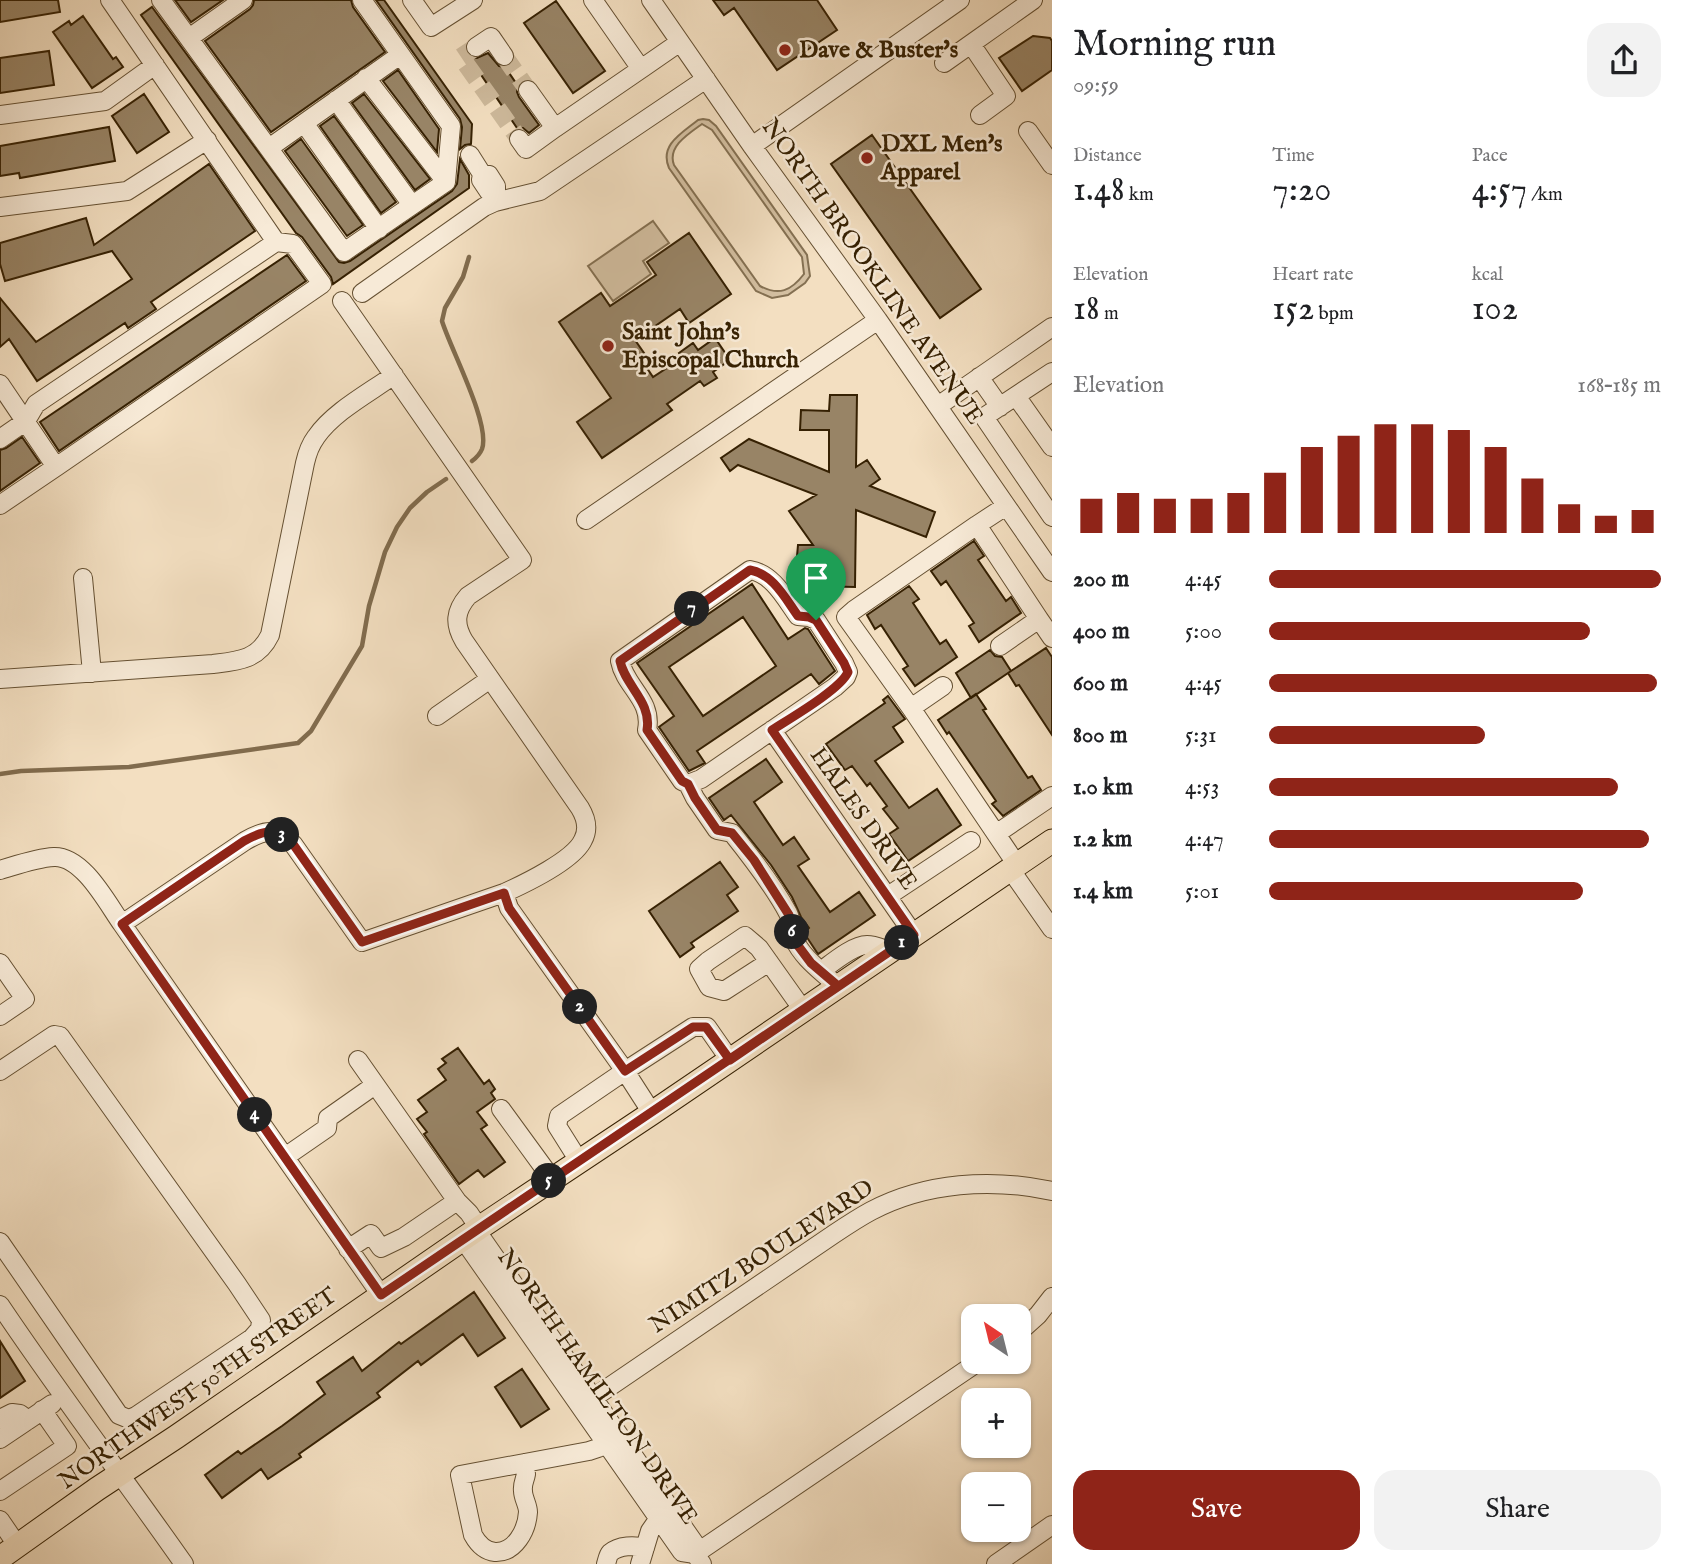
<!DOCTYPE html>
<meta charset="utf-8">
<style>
body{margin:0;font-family:"IM FELL English",serif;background:#f2f2f2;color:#202124;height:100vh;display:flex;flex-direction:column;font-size:26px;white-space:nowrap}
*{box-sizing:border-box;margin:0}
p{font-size:23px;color:#757577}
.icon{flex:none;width:38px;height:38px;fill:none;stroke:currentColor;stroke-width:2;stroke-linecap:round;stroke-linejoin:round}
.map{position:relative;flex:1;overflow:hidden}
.drawer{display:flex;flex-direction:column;background:#fff;width:630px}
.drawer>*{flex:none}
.needle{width:46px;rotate:325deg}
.tools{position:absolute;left:961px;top:1304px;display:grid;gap:14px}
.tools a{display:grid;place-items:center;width:70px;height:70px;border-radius:14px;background:#fff;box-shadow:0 2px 5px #0004;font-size:35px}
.pin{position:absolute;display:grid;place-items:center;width:60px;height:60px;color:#fff;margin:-72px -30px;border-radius:50% 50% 50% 0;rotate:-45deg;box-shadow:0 0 7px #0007}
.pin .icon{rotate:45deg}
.km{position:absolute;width:35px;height:35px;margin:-18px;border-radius:50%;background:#222;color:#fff;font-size:19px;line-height:35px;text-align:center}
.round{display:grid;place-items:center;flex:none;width:74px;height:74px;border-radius:21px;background:#f2f2f2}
.head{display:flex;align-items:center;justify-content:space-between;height:119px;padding:0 21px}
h1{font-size:38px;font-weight:600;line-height:52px}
.stats{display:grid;grid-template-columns:repeat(3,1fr);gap:10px;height:119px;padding:7px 21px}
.stats div{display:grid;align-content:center}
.stats b{font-size:35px;font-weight:600}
.stats small{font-size:19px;font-weight:400}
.stats p{font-size:19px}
.chart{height:196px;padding:14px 21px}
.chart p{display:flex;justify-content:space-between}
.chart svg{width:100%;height:126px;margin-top:7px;stroke:#8f2418;stroke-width:6}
.button{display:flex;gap:14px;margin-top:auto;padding:14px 21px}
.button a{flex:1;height:80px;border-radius:21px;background:#8f2418;color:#fff;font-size:28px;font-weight:600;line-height:80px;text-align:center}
.button a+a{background:#f2f2f2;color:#202124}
ul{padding:0 21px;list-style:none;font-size:23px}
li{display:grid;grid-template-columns:112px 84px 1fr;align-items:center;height:52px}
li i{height:18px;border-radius:9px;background:#8f2418}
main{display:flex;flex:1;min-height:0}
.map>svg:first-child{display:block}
.green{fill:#d3bfa1;stroke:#847052;stroke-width:2;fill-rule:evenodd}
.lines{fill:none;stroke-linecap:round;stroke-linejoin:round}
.stream{stroke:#816c4e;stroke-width:4.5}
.building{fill:#988466;stroke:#362103;stroke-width:2;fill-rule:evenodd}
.minor-tunnel{stroke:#cdb99b;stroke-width:18;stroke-dasharray:18 9;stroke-linecap:butt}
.minor-casing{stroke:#655032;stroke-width:20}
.major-casing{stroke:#362103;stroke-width:25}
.minor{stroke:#f7ead7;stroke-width:18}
.major{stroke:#f3dfc1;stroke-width:23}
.route-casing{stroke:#fff;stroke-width:14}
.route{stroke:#8f2418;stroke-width:9}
.poi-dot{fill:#8f2418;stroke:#f7ead7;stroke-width:2.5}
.labels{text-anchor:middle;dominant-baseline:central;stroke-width:5;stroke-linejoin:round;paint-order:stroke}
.poi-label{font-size:24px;font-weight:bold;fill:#362103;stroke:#f7ead7;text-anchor:start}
.street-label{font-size:24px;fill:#362103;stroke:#f7ead7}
</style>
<main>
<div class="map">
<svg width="1052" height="1564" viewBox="0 0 1052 1564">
<rect width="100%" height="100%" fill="#f3dfc1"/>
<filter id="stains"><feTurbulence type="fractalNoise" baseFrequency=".00286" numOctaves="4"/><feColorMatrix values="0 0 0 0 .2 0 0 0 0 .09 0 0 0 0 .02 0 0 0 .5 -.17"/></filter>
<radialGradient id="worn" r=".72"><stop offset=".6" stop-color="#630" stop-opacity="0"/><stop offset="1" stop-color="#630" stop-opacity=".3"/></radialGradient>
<path class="green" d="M703 119 709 120 716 126 807 255 810 276 805 283 788 295 772 298 756 291 669 168C659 145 682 133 698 120ZM702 124 712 130 802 257 804 274C791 291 779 296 760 286L674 165C667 147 688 134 702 124Z
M653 221 669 243 643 261 651 274 613 301 588 266Z"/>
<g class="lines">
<path class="stream" d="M469 257 463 277 445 308 442 321C450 348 491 424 482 449 480 454 476 458 472 461
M0 774 21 771 129 767 298 743 311 731 362 646 369 606 385 552 397 527 410 508 427 492 446 479"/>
</g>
<path class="building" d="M0 0H58L60 12 0 22Z
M175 0H223L191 22Z
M254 0H351L353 7 385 52 271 132 205 41 250 9 253 5Z
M376 0H384L472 124 471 144 465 145 460 149 462 127 460 119Z
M713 0H817L837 30 777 70 734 8 724 15Z
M556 1 605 71 573 93 524 23Z
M152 7 339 262 344 263 350 261 452 191 457 184 460 159 469 175V188L333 284 331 277 302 237 296 233 141 15Z
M83 16 113 59 116 57 123 67 92 88 53 32 69 21 71 25Z
M1033 36 1050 38 1052 41V70L1022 91 999 58Z
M49 51 54 85 0 93V58Z
M488 53 499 66 505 67 518 86 517 92 519 97 539 125 529 133 523 128H517L469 57 477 58Z
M398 70 439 129 437 152 383 81Z
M144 94 169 132 137 153 112 116Z
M364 94 430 179 415 190 352 103Z
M334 116 396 202 381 213 320 126Z
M109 127 115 161 20 178 19 173 0 176V146Z
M872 135 981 289 940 318 831 164Z
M301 139 363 225 347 236 285 151Z
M209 164 255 231 151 302 156 309 128 328 125 323 37 381 9 339 0 347V298L36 342 132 279 112 251 5 281 0 264V243L86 218 94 245Z
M689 233 731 294 689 323 680 309 635 340 644 353 639 356 653 377 682 358 679 353 693 343 698 350 715 338 730 360 713 372 717 378 704 386 700 381 667 404 672 410 602 458 577 422 611 398 559 322 601 293 610 306 656 275 647 262Z
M287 255 306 281 59 451 40 422Z
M830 395H857L856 467 867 460 880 479 870 486 935 512 926 537 856 510 855 587 812 586 796 568 798 545H813L789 511 816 495 738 465 730 471 721 458 749 439 829 472V430H800L801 410 829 411Z
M22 437 40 463 0 491V450L6 448Z
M974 541 984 556 978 560 1006 601 1011 597 1021 613 979 642 969 626 974 623 946 581 941 585 931 571Z
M752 584 788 639 805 628 808 629 835 671 819 684 811 674 697 751 705 763 689 771 659 727 674 716 637 663ZM743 617 776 666 703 716 669 667Z
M909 586 919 599 913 603 940 644 946 640 957 657 915 686 903 669 908 666 881 625 875 629 867 615Z
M1046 648 1052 657V735L1019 685 1016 686 1008 673Z
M990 650 995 656 1002 657 1011 671 971 698 956 673Z
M976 694 986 709 983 710 1028 778 1032 776 1041 790 1003 816 992 804 996 801 949 732 947 734 938 720Z
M888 696 905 719 893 727 903 742 875 761 909 808 937 789 961 825 908 861 889 834 898 828 883 809 887 806 870 783 867 786 852 766 845 770 826 744 885 703 883 700Z
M766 759 782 782 754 802 783 845 794 837 809 859 798 866 830 912 859 892 875 915 818 954 804 933 809 928 801 917 792 897 771 865 731 815 724 820 709 798Z
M720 862 738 887 727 895 738 911 691 943 694 947 680 957 649 911Z
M458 1048 484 1084 489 1080 495 1089 491 1093 495 1099 477 1112 487 1125 481 1129 505 1162 484 1177 478 1170 459 1184 424 1134 427 1132 417 1119 427 1112 418 1100 446 1080 438 1069 446 1063 442 1059Z
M474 1292 505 1338 478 1356 463 1334 421 1365 418 1361 377 1393 380 1397 299 1454 301 1457 268 1479 261 1469 222 1498 205 1475 238 1451 241 1454 282 1426 325 1394 317 1382 353 1357 362 1371 399 1342 401 1344Z
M0 1341 25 1381 0 1398Z
M522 1369 549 1409 521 1427 495 1387Z"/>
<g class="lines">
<path class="minor-tunnel" d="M476 47 461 57 519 139
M504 56 528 90"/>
<g class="minor-casing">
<path id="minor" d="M161 0 344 252 446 182 451 126 362 0
M412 0 431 27 473 0
M593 0 641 69 680 42
M651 0 752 146 878 320 1052 572
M189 38 243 0
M971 44 1006 96 980 115
M476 47 491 37 504 56
M944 63 1033 0
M366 78 446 182
M528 90 555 128 641 69
M336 100 412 205
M0 115 105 101 155 65
M304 123 379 229
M1028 131 1052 165
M519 139 526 149 555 128
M752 146 960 0
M269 148 400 55
M470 155 482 174
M496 193 489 192 481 180 482 174 489 175 496 186V193L501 200
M0 207 127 191 207 140
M362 293 484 207 495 202 540 191 706 79
M1052 372 984 417 1052 517
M979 377 1000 407
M0 384 56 467 322 284 293 244 276 242
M1016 396 1052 447
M938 406 1052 327
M0 439 26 421 36 404 276 242 110 0
M0 505 56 467
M586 520 878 320
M977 525 1006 506
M750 570C773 574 785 598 798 616L809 617 816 620 844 663 848 672 846 677 835 687 701 779 688 784 682 781 647 730C653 700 625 687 620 661Z
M83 578 92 673
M1000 646 1039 619 1052 638
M0 679 213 664C238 661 258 660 270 635L305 463C307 454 310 445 316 437 333 412 369 393 394 375
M943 686 911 708 1017 865
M911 708 846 617 854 610 977 525 1039 619
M437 716 490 679
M772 730 914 935
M688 784 695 798 717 830 732 833C752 858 773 885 788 913 793 923 790 932 794 939 803 959 823 972 838 987
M996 834 1052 796
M1010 869 1052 929
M0 870C17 865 36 858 54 857 83 856 107 903 122 924L381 1295
M504 893 509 908 625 1071 652 1113
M888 896 971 841
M122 924 245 841C264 830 276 827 293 844L362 942 504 893C524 884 574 860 583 840 589 829 586 818 580 808L464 641C454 624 455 611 468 596L522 560 342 301
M769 962 724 991 709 987 699 969 708 961 745 936 759 948 803 1010
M0 963 25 999 0 1016
M821 971C832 963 853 945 867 945 875 945 883 949 890 951
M358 1060 457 1201 469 1213 479 1228
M0 1071 54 1035 60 1036 237 1284 261 1320 260 1329 252 1338 136 1416 129 1419 119 1415 0 1242
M501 1109 552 1179
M285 1157 327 1128 328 1118 375 1085
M579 1161 557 1126 559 1116 625 1071 693 1027H707L730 1060
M476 1230 695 1544V1554L702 1564
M463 1239 682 1552 695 1554
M348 1249 371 1234 381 1248 404 1237 457 1201
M0 1305C59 1393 123 1477 184 1564
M1018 1333 1038 1315 1052 1297
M593 1398 834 1234C846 1226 858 1218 871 1211 926 1182 992 1178 1052 1191
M0 1419 12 1413 20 1414 28 1420
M0 1439 52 1404
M524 1463C524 1464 526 1473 526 1474 525 1480 522 1484 523 1491 523 1498 528 1505 528 1512 527 1530 515 1553 495 1552 484 1551 478 1544 473 1535L460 1475 589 1451 598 1448 616 1437
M0 1491 67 1446 42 1410
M0 1520 17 1545
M695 1554 978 1362
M606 1564C607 1561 608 1555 610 1553 619 1545 635 1545 645 1548
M640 1564 650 1531 659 1518
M996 1564 1052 1525"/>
</g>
<g class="major-casing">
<path id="major" d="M0 1558 97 1489 176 1437 479 1228 652 1113 1052 841"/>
</g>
<use href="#minor" class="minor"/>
<use href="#major" class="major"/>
</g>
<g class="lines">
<g class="route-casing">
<path id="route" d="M816 620 844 663 848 672C841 689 789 719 772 730L914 935 730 1060 706 1027H693L625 1071 509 908 504 893 362 942 293 844C275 827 264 830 244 841L122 924 381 1295C533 1192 686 1090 838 986L811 963 793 939V928L789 915 754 860 732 833 717 830 695 798 688 784 682 781 647 730C652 702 625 686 620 661L750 570C773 574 785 598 798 616L809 617 816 620"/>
</g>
<use href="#route" class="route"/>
</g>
<g class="poi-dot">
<circle cx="785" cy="50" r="7"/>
<circle cx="867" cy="158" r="7"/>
<circle cx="608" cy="346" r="7"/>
</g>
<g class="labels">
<g class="poi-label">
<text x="799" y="50">Dave &amp; Buster's</text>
<text x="881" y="144">DXL Men's<tspan x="881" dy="28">Apparel</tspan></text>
<text x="622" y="332">Saint John's<tspan x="622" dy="28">Episcopal Church</tspan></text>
</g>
<g class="street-label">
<text transform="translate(872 272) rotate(55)">NORTH BROOKLINE AVENUE</text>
<text transform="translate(863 819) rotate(55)">HALES DRIVE</text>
<text transform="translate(762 1257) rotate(-33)">NIMITZ BOULEVARD</text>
<text transform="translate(597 1387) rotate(55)">NORTH HAMILTON DRIVE</text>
<text transform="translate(198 1389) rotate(-35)">NORTHWEST 50TH STREET</text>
</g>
</g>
<rect width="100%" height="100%" filter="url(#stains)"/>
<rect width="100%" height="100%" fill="url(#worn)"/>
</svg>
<div class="tools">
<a><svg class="needle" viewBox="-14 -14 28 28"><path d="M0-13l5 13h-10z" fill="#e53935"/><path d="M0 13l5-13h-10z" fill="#757577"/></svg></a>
<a>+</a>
<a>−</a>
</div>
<div class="pin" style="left:816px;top:620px;background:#1e9e55"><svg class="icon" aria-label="arrive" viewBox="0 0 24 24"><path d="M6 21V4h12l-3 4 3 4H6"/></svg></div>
<b class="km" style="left:902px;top:943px">1</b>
<b class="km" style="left:580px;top:1007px">2</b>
<b class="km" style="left:282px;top:835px">3</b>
<b class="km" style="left:255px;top:1115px">4</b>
<b class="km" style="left:549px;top:1181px">5</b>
<b class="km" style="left:792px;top:932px">6</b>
<b class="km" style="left:692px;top:609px">7</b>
</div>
<section class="drawer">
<div class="head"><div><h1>Morning run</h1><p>09:59</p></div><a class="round"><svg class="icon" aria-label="share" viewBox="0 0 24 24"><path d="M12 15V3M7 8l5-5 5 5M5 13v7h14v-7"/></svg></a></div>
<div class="stats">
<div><p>Distance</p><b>1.48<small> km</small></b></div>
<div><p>Time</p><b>7:20</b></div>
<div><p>Pace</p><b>4:57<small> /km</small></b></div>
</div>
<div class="stats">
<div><p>Elevation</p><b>18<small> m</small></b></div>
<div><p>Heart rate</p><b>152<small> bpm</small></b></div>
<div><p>kcal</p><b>102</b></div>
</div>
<div class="chart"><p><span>Elevation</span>168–185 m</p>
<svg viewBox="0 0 160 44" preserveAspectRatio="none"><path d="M5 44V32M15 44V30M25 44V32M35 44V32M45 44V30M55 44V23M65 44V14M75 44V10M85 44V6M95 44V6M105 44V8M115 44V14M125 44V25M135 44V34M145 44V38M155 44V36"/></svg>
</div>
<ul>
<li><b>200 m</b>4:45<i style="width:100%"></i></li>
<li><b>400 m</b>5:00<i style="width:82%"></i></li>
<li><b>600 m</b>4:45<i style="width:99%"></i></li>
<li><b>800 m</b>5:31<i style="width:55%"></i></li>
<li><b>1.0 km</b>4:53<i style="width:89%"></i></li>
<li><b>1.2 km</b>4:47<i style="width:97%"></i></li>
<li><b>1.4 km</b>5:01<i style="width:80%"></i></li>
</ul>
<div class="button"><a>Save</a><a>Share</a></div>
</section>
</main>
